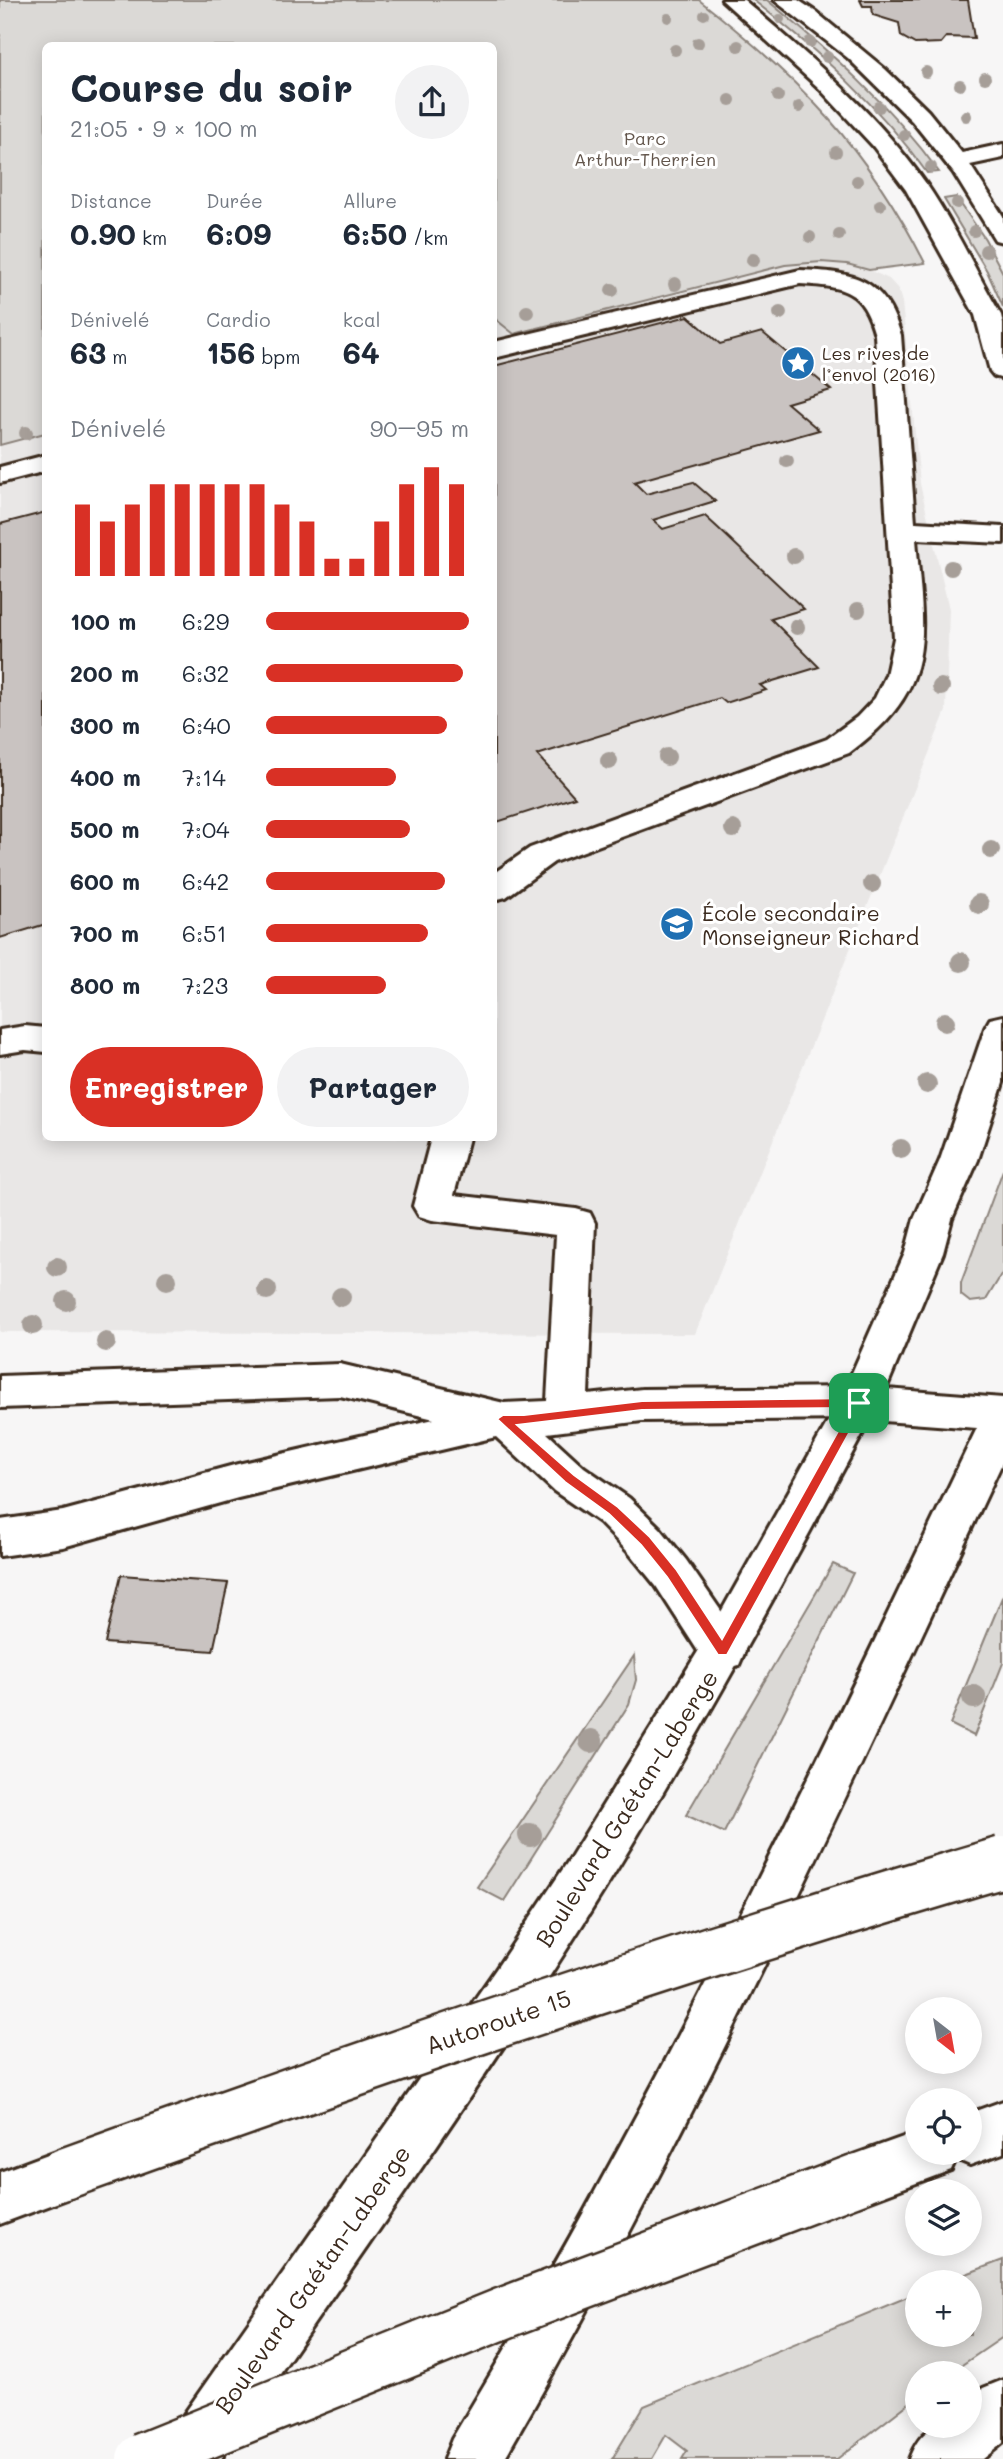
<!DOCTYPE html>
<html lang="fr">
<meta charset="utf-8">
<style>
body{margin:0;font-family:Mali,sans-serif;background:#f2f2f3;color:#1f2937;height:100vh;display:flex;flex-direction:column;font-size:26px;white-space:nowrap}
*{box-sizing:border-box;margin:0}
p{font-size:23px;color:#747a83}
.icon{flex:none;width:38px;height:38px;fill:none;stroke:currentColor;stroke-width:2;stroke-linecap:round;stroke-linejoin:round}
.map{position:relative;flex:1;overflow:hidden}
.panel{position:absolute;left:42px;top:42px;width:455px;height:1099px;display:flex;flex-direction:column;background:#fff;border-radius:10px;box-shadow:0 4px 18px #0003}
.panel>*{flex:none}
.needle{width:46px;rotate:149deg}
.controls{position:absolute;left:905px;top:1997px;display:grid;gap:14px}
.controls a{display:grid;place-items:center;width:77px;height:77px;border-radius:50%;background:#fff;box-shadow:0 4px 18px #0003;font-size:35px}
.pin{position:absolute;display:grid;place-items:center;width:60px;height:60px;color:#fff;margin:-30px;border-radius:14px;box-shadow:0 4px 10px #0006}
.round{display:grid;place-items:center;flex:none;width:74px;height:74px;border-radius:37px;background:#f2f2f3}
.overview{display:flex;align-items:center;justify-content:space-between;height:119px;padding:0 28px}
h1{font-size:38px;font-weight:700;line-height:52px}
.stats{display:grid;grid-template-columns:repeat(3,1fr);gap:10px;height:119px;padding:7px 28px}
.stats div{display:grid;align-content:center}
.stats b{font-size:30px;font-weight:700}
.stats small{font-size:19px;font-weight:400}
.stats p{font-size:19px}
.chart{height:196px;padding:14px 28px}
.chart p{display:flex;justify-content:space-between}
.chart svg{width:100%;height:126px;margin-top:7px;stroke:#d93025;stroke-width:6}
.action{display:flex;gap:14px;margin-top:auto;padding:14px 28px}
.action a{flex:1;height:80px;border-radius:42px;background:#d93025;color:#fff;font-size:28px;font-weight:700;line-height:80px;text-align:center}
.action a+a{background:#f2f2f3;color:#1f2937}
ul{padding:0 28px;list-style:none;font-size:23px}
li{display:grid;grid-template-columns:112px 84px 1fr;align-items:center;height:52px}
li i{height:18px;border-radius:9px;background:#d93025}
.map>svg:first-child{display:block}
.built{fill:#e9e7e6}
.green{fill:#dbd9d6;stroke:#8b827a;stroke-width:2}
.building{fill:#c9c3c1;stroke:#3b2a1e;stroke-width:2}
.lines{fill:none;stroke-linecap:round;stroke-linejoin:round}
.minor-casing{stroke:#3b2a1e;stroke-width:6}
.major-casing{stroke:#3b2a1e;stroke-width:6}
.highway-casing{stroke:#3b2a1e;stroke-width:6}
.minor{fill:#fff;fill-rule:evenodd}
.major{fill:#fff;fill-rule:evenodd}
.highway{fill:#fff;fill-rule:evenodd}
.highway-bridge-casing{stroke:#3b2a1e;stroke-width:55;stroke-linecap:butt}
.highway-bridge{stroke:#fff;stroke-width:50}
.tree{fill:#a69e98}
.route{fill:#d93025;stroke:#fff;stroke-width:2;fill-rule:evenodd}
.labels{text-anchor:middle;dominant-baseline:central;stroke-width:6;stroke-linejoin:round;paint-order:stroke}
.far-park-label{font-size:18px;fill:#63564c;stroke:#fff}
.far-poi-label{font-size:18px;fill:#3b2a1e;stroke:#fff;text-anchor:start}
.poi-label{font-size:21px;fill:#3b2a1e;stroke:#fff;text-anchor:start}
.near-street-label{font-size:24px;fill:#3b2a1e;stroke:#fff}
</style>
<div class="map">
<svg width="1003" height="2459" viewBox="0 0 1003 2459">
<rect width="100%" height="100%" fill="#f7f6f6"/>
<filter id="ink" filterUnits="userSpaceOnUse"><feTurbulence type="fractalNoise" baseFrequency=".0143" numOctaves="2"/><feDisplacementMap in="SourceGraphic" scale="14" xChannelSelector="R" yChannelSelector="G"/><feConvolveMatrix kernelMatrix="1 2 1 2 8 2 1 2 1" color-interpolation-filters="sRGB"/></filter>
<g filter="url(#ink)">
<path class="built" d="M821 262 847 264 869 270 889 279 898 289 902 302 920 484 949 609 946 711 695 1334 0 1332V445L45 433 46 1138H494V318L785 265Z"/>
<path class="green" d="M0 0H699C800 79 867 148 925 263L869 270 847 264 821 262 785 265 514 334 494 318V46H46L45 433 0 445Z
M753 0H767C830 52 891 105 939 172L927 173C879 105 818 51 753 0Z
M956 197 985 239 1003 273V307L987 271 944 199Z
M1003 1170V1272L986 1300 970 1302 961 1295V1283Z
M833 1564 853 1573 724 1833 686 1815Z
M1003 1595V1663L974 1736 950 1724Z
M634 1656 636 1680 629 1704 504 1901 477 1887Z
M1003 2260V2337L950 2373H917V2397L837 2459H682L687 2451 666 2435 652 2459H612L644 2406 917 2293V2334H970V2282H945Z"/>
<path class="building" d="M860 0H968L974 38 946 37 941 43 915 44 901 36 899 23 873 15 872 6H863Z
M688 316 720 344 762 332 831 390 787 403 819 430 634 482 646 494 693 482 715 501 653 520 663 529 705 516 717 527 804 609 771 619 819 667 760 685 766 690 726 703 720 698 537 755 575 797 494 823V366Z
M46 512V924L0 938V524Z
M121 1575 228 1583 213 1651 105 1643Z"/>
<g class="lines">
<g class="minor-casing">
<path id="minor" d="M1003 144V158L956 168 948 166 945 161 948 156Z
M800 270C855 272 884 278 901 335L915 522 1003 527V543L916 539C924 638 939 687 849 753L554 862 506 897 494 900V873L530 848 827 739 857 717 875 698 886 675 894 638 875 335C863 289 844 287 800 284L494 358V342Z
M46 455V471L0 483V467Z
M25 1026 46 1028V1052L25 1050 0 1054V1030Z
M431 1138H469L454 1195 576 1209 590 1213 595 1223 588 1395 642 1389 859 1387 874 1391 880 1403 874 1415 859 1419 642 1421 547 1433 584 1467 629 1498 660 1528 686 1560 739 1637 745 1651 739 1665 723 1670 707 1665 656 1586 630 1554 599 1522 554 1491 496 1437 238 1498 63 1547 0 1556V1520L63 1511 238 1464 434 1419 340 1396 0 1408V1376L340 1364 504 1403 547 1401 556 1235 432 1220 419 1216 413 1206Z"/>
</g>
<g class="major-casing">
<path id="major" d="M722 0H744C810 57 877 113 927 185 955 226 976 272 1001 315L1003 324V379L994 376 990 371 975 315 906 190 873 146 819 88Z
M774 0H798L816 12 885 69 928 111 965 157 1003 216V242L995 240 953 172 912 121 848 58Z
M1003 1016V1083L978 1160 952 1219 943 1253 886 1389 1003 1398V1461C845 1799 691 2137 504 2459H444L452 2439C502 2355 552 2272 598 2186 734 1939 854 1683 977 1428L870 1420C785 1579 698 1738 603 1892 483 2085 349 2271 221 2459H180L172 2440 180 2420 496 1969 569 1860 707 1637 840 1400 905 1253 914 1219 940 1160 985 1028 990 1019Z"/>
</g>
<g class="highway-casing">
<path id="highway" d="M1003 2101V2153L970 2165 956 2159 951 2170 858 2205 839 2198 832 2179 839 2160 917 2132V2152H970V2113Z
M64 2148 83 2155 90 2174 83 2193 0 2224V2172Z
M1003 2380V2443L983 2459H909C923 2424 935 2426 970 2426V2399L983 2388Z"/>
</g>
<use href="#minor" class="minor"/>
<use href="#major" class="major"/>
<use href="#highway" class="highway"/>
<g class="highway-bridge-casing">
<path id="highway-bridge" d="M64 2174C374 2062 686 1955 1003 1862
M142 2459 504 2313 858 2179"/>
</g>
<use href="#highway-bridge" class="highway-bridge"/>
</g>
<g class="tree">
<circle cx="704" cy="15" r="5"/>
<circle cx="668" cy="18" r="5"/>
<circle cx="780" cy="19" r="5"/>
<circle cx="810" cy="42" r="6"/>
<circle cx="698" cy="43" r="6"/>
<circle cx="738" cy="46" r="6"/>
<circle cx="675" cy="50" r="6"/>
<circle cx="827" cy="57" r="6"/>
<circle cx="926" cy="72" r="6"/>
<circle cx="985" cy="78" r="6"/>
<circle cx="960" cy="85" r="6"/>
<circle cx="778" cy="96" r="6"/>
<circle cx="730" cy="100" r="6"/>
<circle cx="799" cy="107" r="6"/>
<circle cx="879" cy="107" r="6"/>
<circle cx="966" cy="116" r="6"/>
<circle cx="904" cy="135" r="6"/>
<circle cx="836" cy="152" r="6"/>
<circle cx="931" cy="167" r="6"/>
<circle cx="857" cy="181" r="6"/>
<circle cx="957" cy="203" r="6"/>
<circle cx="880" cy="205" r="6"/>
<circle cx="974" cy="231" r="6"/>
<circle cx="839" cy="235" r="6"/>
<circle cx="810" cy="237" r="6"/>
<circle cx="986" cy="251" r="7"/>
<circle cx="753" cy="260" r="7"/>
<circle cx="675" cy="284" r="7"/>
<circle cx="612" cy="290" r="7"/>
<circle cx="527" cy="312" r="7"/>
<circle cx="780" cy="313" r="7"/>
<circle cx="26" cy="433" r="7"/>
<circle cx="787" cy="461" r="7"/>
<circle cx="794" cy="556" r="8"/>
<circle cx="951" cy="568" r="8"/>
<circle cx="858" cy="610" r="8"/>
<circle cx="797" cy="627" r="8"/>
<circle cx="941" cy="687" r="9"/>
<circle cx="667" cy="757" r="9"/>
<circle cx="609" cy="761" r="9"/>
<circle cx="733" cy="829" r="9"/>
<circle cx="991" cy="850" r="9"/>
<circle cx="872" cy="884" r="9"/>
<circle cx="979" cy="904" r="10"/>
<circle cx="961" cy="962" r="10"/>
<circle cx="945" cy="1022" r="10"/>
<circle cx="927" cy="1084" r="10"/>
<circle cx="901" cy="1149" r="10"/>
<circle cx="57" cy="1267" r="10"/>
<circle cx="167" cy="1280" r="10"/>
<circle cx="267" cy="1290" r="10"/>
<circle cx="341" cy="1297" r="10"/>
<circle cx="66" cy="1301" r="10"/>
<circle cx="33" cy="1325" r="10"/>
<circle cx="106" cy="1342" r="10"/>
<circle cx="974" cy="1697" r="12"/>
<circle cx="591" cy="1741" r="12"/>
<circle cx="530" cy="1835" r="12"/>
</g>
</g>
<path class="route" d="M859 1398 864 1399V1406L727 1655H718L667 1577 641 1545 609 1514 565 1482 497 1419 503 1415H524L642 1401ZM851 1408 722 1639 676 1569 650 1537 618 1507 574 1475 517 1425 642 1410Z"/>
<defs>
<g id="sight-disc" transform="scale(1.75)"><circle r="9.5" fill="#1f6fb2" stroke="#fff"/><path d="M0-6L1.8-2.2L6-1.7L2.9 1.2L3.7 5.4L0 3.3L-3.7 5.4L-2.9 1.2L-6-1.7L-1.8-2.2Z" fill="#fff"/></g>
<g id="school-disc" transform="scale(1.75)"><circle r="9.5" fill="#1f6fb2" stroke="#fff"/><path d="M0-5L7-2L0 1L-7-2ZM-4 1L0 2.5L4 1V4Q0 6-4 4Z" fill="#fff"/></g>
</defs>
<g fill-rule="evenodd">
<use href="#sight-disc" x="798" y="363"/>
<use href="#school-disc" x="677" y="924"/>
</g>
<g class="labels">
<g class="far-park-label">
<text x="645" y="138">Parc<tspan x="645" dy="21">Arthur-Therrien</tspan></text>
</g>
<g class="far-poi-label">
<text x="822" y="353">Les rives de<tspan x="822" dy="21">l’envol (2016)</tspan></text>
</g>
<g class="poi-label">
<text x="702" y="912">École secondaire<tspan x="702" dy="24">Monseigneur Richard</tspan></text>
</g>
<g class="near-street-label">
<text transform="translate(626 1808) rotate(-58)">Boulevard Gaétan-Laberge</text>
<text transform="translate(498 2021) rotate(-19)">Autoroute 15</text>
<text transform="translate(312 2279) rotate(-55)">Boulevard Gaétan-Laberge</text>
</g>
</g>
</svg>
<div class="controls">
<a><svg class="needle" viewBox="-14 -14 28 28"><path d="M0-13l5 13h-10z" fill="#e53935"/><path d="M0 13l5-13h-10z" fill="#747a83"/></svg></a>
<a><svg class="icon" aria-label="locate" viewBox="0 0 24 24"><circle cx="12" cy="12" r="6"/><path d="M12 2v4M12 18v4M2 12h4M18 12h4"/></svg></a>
<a><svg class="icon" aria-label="layers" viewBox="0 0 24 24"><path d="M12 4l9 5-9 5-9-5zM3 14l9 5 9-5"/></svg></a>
<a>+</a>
<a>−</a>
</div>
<div class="pin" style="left:859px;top:1403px;background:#1e9e55"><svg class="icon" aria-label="arrive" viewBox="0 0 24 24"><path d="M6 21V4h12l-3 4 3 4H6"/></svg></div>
<section class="panel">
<div class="overview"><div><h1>Course du soir</h1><p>21:05 · 9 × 100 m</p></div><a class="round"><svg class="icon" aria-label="share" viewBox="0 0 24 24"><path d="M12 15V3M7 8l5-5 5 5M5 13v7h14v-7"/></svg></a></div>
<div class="stats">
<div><p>Distance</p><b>0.90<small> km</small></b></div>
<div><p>Durée</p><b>6:09</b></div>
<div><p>Allure</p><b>6:50<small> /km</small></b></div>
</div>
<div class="stats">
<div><p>Dénivelé</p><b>63<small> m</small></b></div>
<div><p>Cardio</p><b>156<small> bpm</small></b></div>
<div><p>kcal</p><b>64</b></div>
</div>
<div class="chart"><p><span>Dénivelé</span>90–95 m</p>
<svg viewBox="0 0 160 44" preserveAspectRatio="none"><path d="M5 44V19M15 44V25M25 44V19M35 44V12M45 44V12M55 44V12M65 44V12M75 44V12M85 44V19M95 44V25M105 44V38M115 44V38M125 44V25M135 44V12M145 44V6M155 44V12"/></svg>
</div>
<ul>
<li><b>100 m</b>6:29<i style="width:100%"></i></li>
<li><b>200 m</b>6:32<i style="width:97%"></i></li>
<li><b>300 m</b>6:40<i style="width:89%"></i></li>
<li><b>400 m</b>7:14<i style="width:64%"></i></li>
<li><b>500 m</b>7:04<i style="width:71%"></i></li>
<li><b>600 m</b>6:42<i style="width:88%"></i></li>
<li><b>700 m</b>6:51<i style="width:80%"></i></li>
<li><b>800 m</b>7:23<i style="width:59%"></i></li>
</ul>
<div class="action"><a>Enregistrer</a><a>Partager</a></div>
</section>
</div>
